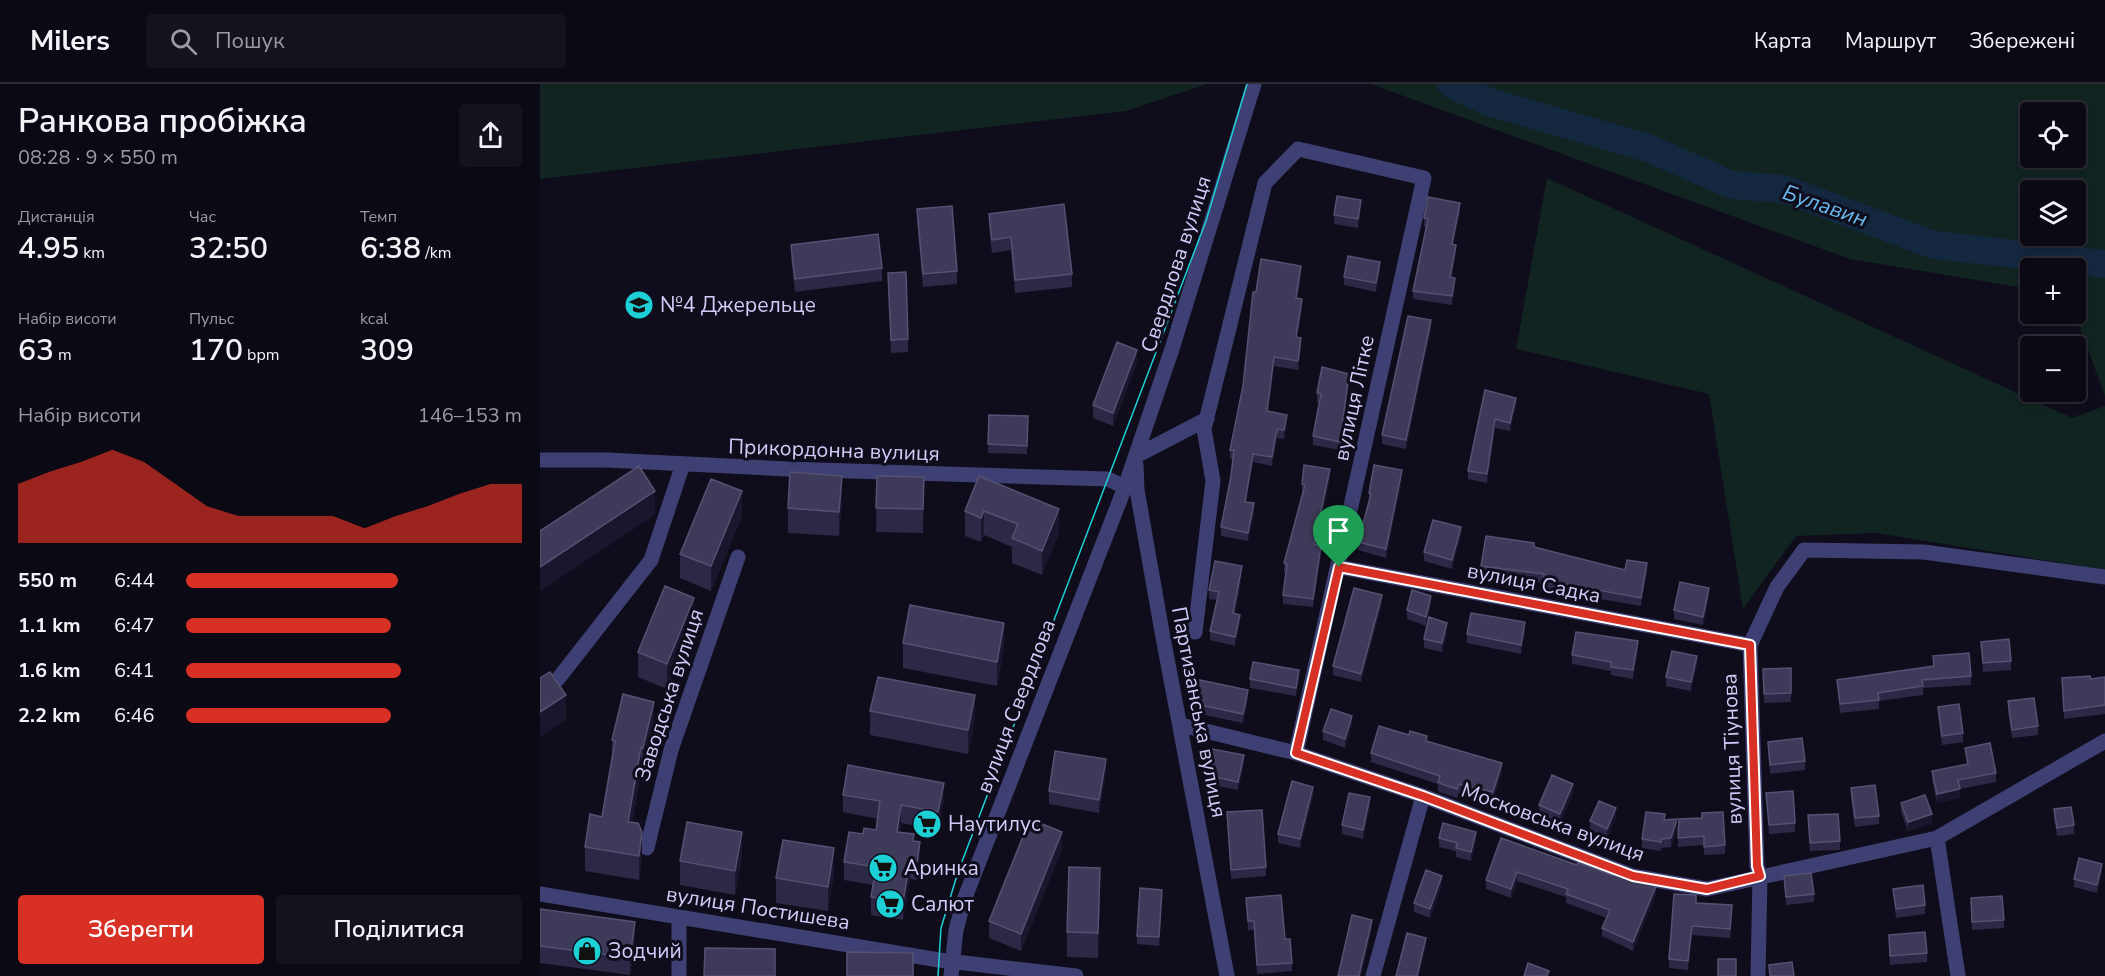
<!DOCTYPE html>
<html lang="uk">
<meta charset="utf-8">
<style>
body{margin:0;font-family:"Nunito Sans",sans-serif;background:#14131d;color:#f1f3f6;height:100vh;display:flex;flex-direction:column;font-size:22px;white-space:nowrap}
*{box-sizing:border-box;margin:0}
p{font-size:20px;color:#9a9aa0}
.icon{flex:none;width:33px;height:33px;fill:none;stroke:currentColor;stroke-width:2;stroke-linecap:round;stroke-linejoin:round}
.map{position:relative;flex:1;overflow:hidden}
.panel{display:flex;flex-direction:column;background:#0b0a14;width:540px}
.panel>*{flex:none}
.controls{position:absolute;left:1480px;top:18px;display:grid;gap:12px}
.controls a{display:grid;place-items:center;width:66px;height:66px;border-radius:6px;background:#0b0a14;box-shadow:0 3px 9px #0003,0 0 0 2px #2b2b34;font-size:30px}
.pin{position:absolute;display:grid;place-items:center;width:51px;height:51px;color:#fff;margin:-62px -26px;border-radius:50% 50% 50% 0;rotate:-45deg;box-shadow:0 0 6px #0007}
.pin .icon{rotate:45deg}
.round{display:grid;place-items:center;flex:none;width:63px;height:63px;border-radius:6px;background:#14131d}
.summary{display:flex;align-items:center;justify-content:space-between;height:102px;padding:0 18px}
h1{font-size:33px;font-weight:600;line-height:45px}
.metrics{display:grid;grid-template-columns:repeat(3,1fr);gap:9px;height:102px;padding:6px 18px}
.metrics div{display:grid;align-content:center}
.metrics b{font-size:30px;font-weight:600}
.metrics small{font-size:16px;font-weight:400}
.metrics p{font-size:16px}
.chart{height:168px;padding:12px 18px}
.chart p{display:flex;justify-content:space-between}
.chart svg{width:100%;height:108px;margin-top:6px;fill:#d93025;opacity:.7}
.primary-button{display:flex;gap:12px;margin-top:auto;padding:12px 18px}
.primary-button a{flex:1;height:69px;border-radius:6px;background:#d93025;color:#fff;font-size:24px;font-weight:600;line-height:69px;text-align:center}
.primary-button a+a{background:#14131d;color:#f1f3f6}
ul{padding:0 18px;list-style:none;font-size:20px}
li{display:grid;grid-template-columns:96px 72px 1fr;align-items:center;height:45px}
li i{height:15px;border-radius:8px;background:#d93025}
header{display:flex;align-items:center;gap:36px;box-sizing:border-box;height:84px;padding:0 30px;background:#0b0a14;border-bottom:2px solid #2b2b34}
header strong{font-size:28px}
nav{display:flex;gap:33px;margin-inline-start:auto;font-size:21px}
.search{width:420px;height:54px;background:#14131d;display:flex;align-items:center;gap:15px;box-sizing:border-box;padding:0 21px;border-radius:6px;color:#9a9aa0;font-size:22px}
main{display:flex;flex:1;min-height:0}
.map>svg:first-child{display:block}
.green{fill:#112422;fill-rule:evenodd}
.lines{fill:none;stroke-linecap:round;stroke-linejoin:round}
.river{stroke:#13273e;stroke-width:28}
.minor{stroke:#3e4074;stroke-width:15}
.tram{stroke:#1cd0d6;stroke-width:1.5}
.wall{fill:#2c2846}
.shaded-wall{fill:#19162d}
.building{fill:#3e3a59;stroke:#545172;stroke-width:1.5}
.route-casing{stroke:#fff;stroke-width:12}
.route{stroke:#d93025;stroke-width:8}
.labels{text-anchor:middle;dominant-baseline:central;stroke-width:6;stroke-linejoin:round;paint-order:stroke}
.street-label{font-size:21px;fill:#cfcdf8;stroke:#0f0d1b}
.poi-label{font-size:21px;fill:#cfcdf8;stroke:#0f0d1b;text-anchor:start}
.water-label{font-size:22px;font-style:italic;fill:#69b8eb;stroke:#0f0d1b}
</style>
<header>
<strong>Milers</strong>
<div class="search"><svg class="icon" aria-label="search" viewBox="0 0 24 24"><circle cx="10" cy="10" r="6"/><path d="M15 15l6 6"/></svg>Пошук</div>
<nav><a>Карта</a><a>Маршрут</a><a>Збережені</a></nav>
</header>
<main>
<section class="panel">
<div class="summary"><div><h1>Ранкова пробіжка</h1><p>08:28 · 9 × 550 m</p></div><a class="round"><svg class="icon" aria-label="share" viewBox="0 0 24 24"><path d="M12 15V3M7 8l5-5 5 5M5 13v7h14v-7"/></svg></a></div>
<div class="metrics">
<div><p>Дистанція</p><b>4.95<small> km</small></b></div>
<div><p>Час</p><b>32:50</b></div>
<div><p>Темп</p><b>6:38<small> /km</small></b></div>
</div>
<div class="metrics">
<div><p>Набір висоти</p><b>63<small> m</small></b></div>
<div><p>Пульс</p><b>170<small> bpm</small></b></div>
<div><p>kcal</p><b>309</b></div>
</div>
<div class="chart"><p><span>Набір висоти</span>146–153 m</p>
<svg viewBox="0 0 160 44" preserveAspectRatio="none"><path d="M0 44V20L10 15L20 11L30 6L40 11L50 20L60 29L70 33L80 33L90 33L100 33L110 38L120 33L130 29L140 24L150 20L160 20V44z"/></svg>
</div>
<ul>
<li><b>550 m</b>6:44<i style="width:63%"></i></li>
<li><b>1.1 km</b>6:47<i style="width:61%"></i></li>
<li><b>1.6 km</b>6:41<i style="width:64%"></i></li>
<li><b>2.2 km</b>6:46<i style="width:61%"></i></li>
</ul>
<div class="primary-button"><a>Зберегти</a><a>Поділитися</a></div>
</section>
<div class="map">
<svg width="1565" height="892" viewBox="0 0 1565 892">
<rect width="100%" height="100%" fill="#0f0d1b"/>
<path class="green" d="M0 0H667L586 27 0 95Z
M831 0H1565V312L1535 230 1536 184H1491V205L1310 175ZM1536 28V74H1491V28ZM1536 106V152H1491V106Z
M1007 94 1532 334 1565 322V486L1336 449 1256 452 1203 525 1169 310 976 265Z"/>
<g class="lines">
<path class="river" d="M911 0 949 18 1108 64 1192 101 1244 105 1394 161 1565 180"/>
<path class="minor" d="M596 372 667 335
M0 376H67L247 385 568 395 585 403
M596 381 597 406 622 548 687 892
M799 483 1210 561
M655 548 673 397 664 345 725 99 758 65 884 94 756 669
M0 607 18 595 111 476 143 380
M641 641 756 669 883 712 1093 792 1167 805 1397 754 1565 657
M1397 754 1418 892
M107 764 131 666 198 473
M0 810 399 876 536 892
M139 833V892
M411 892 416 846 424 816 585 403 632 265 714 0
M833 892 883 712
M1218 892 1220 792 1217 782 1210 561 1237 503 1264 466 1384 468 1565 493"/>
<path class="tram" d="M398 892 401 844 418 788 666 137 707 0"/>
</g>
<path class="wall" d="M821 124 818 144 794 140V131Z
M377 125 417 187V200L383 203 377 138Z
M920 128 913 160 916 169 912 194 915 203 912 221 873 215V207L886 143H884V134Z
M449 130 532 190V203L475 209 471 166 452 169 449 143Z
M251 161 342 184V197L255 208 251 174Z
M840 187 836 208 804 201V193Z
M348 189 368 255V268L351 269Z
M761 191 757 215 762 224 757 254 761 263 758 286 734 282 728 328 747 340 744 355 737 354 732 382 713 378 706 418 714 428 708 457 681 452V443L691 392 693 375H690V366L703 302 716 208Z
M891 245 866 365 842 360V351Z
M597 279 573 342 553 334V321Z
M809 299 800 366 773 361V352L779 319 777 318V309Z
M945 306 976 322 970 347 955 344 947 399 928 395V387Z
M449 331 488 332 487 370 448 369Z
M337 392 384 393 383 449 336 448Z
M439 392 519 449 502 491 472 479V463L444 451 441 458 425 452V427Z
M790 393 776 460 781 470 773 523 743 520V511L746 488H744V479L763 409H762V400Z
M862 395 846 474 818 466V458L829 418V409Z
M302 416 299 452 248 449V424Z
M202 432 171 507 140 494V470Z
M921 452 912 485 884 477V468Z
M994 463 1085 486 1107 488 1101 522 1003 505V499L941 491V482Z
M702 491 695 530 700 539 695 562 670 556V547L677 516 669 515V506Z
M1169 513 1163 541 1134 535V526Z
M842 520 821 598 793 591V582Z
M891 521 886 542 867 535V526Z
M154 538 127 605 98 593V568Z
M985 547 981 570 927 559V550Z
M907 548 902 568 884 564V555Z
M1441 558 1471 577V586L1443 588Z
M363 559 464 564 457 602 363 584Z
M1098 566 1093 595 1071 591V587L1032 580V571Z
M1393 572 1431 592V601L1383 604V611L1339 617V625L1300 629 1297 596 1393 582Z
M1157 581 1151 607 1126 602V593Z
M1251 584V618L1224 619 1223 585Z
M1565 593V630L1524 635 1522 594 1551 595Z
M710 595H759L756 612 710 604Z
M708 615 703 639 655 629V620Z
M1468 617 1498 642V651L1472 654 1468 626Z
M1398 623 1423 649V658L1402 661 1398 632Z
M330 627 435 635 428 670 330 651Z
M812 641 805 664 783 656V647Z
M114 642 103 688H101L92 739 102 772 99 796 45 787V763L62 733 72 670V656Z
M887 657 962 688 953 717 919 709 917 714 902 709 898 707V700L831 678V669Z
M1228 658 1265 677V686L1230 690 1228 667Z
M1425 664 1456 689V698L1420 705V714L1397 719 1392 696V687L1427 680Z
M704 680 698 706 667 700V691Z
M566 688 559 729 509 720V707Z
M1311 704 1339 732V740L1315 743 1311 713Z
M1033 709 1020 739 999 730V721Z
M1226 709 1255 739V748L1229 750Z
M303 711 404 716 398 746 361 739 360 748 374 757 380 776 377 796 370 795 363 836 331 831V813L333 801 304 796V778L323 750 336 746 338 735 303 728Z
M773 712 760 764 738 759V750Z
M1361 719 1392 739 1368 747 1361 728Z
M830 722 823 755 802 750V741Z
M1514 725 1534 741V750L1517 752 1514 734Z
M687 728 726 783V792L691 795Z
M1268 731 1300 757V766L1270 767Z
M1076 733 1067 754 1050 746V737Z
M1139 735 1185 761V770L1164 771V761L1138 763Z
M1125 736 1137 744 1131 763 1121 764V767L1102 764V755Z
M899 754 936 757 931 777 916 773V767L899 763Z
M961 754 1116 810 1093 867 1062 852V844L1067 834 1026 819V813L977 797 971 814 946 805V796Z
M522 765 481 867 449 854V837Z
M202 772 195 811 140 801V777Z
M294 789 288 827 236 819V794Z
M1562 789 1557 809 1534 803V795Z
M1244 792 1274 810V818L1246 821Z
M902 801 890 834 874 828V819Z
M1353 805 1385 821V830L1356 834Z
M560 809 558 874 527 873V848Z
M706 814 745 855 752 879V887L717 890 714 846H708Z
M1431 814 1464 836V844L1432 846Z
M622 815 619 862 597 860V852Z
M1156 819 1192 830 1190 854 1152 851 1148 886 1129 884V875Z
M0 825 95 855 90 891 0 879Z
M1349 851 1387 869V878L1350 881Z"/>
<path class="shaded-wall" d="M821 116V124L818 144V135Z
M920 119V128L912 168V160Z
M916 161V169L910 202V193Z
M840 178V187L836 208V199Z
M761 182V191L756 223V214Z
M915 194V203L912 221V212Z
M762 215V224L756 262V253Z
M891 236V245L866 365V356Z
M761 254V263L758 286V277Z
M597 266V279L573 342V329Z
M734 273V282L727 336V327Z
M809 290V299L800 366V358Z
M976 314V322L970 347V339Z
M747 331V340L744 355V346Z
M955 335V344L947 399V390Z
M737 345V354L732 382V373Z
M713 370V378L705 427V418Z
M790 385V393L774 469V460Z
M862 386V395L846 474V465Z
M302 392V416L299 452V428Z
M115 407V431L0 507V483Z
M202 407V432L171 507V482Z
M714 419V428L708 457V449Z
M519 425V449L502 491V467Z
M444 427V451L441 458V434Z
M921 443V452L912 485V476Z
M781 461V470L773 523V515Z
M1107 479V488L1101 522V514Z
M702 482V491L693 538V529Z
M1169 504V513L1163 541V533Z
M842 511V520L821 598V590Z
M891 512V521L886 542V533Z
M154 514V538L127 605V580Z
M700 531V539L695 562V553Z
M985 538V547L981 570V561Z
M464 539V564L457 602V578Z
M907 539V548L902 568V559Z
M1098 557V566L1093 595V586Z
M1157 572V581L1151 607V598Z
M759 586V595L756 612V604Z
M708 606V615L703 639V630Z
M26 611V636L0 653V628Z
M435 611V635L428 670V646Z
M114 618V642L103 688V664Z
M812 632V641L805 664V655Z
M101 663V688L88 762V738Z
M704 671V680L698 706V698Z
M566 675V688L559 729V716Z
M962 679V688L953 717V708Z
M404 699V716L398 746V728Z
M1033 700V709L1020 739V730Z
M773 703V712L760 764V755Z
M1420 705V714L1397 719V710Z
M830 713V722L823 755V746Z
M361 721V739L357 766V748Z
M1076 724V733L1067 754V745Z
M1392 730V739L1368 747V738Z
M1137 735V744L1131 763V754Z
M102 748V772L99 796V772Z
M202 748V772L195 811V787Z
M522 748V765L481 867V850Z
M936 748V757L931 777V768Z
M380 758V776L377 796V778Z
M294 764V789L288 827V803Z
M370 777V795L363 836V818Z
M1562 780V789L1557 809V801Z
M560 784V809L558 874V849Z
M977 788V797L971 814V805Z
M902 792V801L890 834V825Z
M1116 802V810L1093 867V858Z
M832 836V845L821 892H819Z
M95 838V855L90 891V874Z
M1152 842V851L1148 886V877Z
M886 854V862L879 892H877Z"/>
<path class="building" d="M797 112 821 116 818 135 794 131Z
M888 113 920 119 912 160 916 161 910 193 915 194 912 212 873 207 888 135 884 134Z
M524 120 532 190 475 196 471 153 452 156 449 130Z
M412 122 417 187 383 190 377 125Z
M338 150 342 184 255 195 251 161Z
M808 172 840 178 836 199 804 193Z
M721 175 761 182 756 214 762 215 756 253 761 254 758 277 734 273 727 327 747 331 744 346 737 345 732 373 713 370 705 418 714 419 708 449 681 443 691 392 694 366H690L703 302 713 208H716Z
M366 188 368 255 351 256 348 189Z
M868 232 891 236 866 356 842 351Z
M577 258 597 266 573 329 553 321Z
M782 283 809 290 800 358 773 352 781 310 777 309Z
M945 306 976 314 970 339 955 335 947 390 928 387Z
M449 331 488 332 487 362 448 360Z
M764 381 790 385 774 460 781 461 773 515 743 511 747 480 744 479 765 401 762 400Z
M834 381 862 386 846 465 818 458 831 410 829 409Z
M99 382 115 407 0 483V447Z
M250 388 302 392 299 428 248 424Z
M337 392 384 393 383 425 336 424Z
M439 392 519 425 502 467 472 454 478 440 444 427 441 434 425 427Z
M171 395 202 407 171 482 140 470Z
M893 436 921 443 912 476 884 468Z
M946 452 994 459V463L1085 486 1087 476 1107 479 1101 514 1003 496 1004 490 941 482Z
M675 477 702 482 693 529 700 531 695 553 670 547 679 508 669 506Z
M1140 498 1169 504 1163 533 1134 526Z
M125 502 154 514 127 580 98 568Z
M814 504 842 511 821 590 793 582Z
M872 506 891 512 886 533 867 526Z
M370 521 464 539 457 578 363 559Z
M931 529 985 538 981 561 927 550Z
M889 533 907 539 902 559 884 555Z
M1036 548 1098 557 1093 586 1071 583V578L1032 571Z
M1469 555 1471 577 1443 579 1441 558Z
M1132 567 1157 572 1151 598 1126 593Z
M1429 569 1431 592 1382 596 1383 602 1338 609 1339 616 1300 620 1297 596 1394 582 1393 572Z
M713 578 759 586 756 604 710 595Z
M1251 584V609L1224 610 1223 585Z
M10 588 26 611 0 628V594Z
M1550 592 1551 595 1565 593V621L1524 627 1522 594Z
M338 593 435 611 428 646 330 627Z
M660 596 708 606 703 630 655 620Z
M83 610 114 618 103 664 101 663 88 738 98 739 102 748 99 772 45 763 50 730 62 733 75 657 72 656Z
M1494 614 1498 642 1472 646 1468 617Z
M1419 620 1423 649 1402 652 1398 623Z
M791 625 812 632 805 655 783 647Z
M839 642 869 651 870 647 887 652 886 657 962 679 953 708 919 700 917 705 902 700 898 698 900 692 831 669Z
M1262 654 1265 677 1230 681 1228 658Z
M1450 659 1456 689 1418 696 1420 705 1397 710 1392 687 1428 680 1425 664Z
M672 665 704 671 698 698 667 691Z
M515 667 566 675 559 716 509 707Z
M308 681 404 699 398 728 361 721 357 748 374 750 373 757 380 758 377 778 370 777 363 818 331 813 336 783 304 778 309 748 323 750 324 744 336 746 340 717 303 711Z
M1012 691 1033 700 1020 730 999 721Z
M752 697 773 703 760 755 738 750Z
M1335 701 1339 732 1315 734 1311 704Z
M1253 707 1255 739 1229 741 1226 709Z
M809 709 830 713 823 746 802 741Z
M1385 711 1392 730 1368 738 1361 719Z
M1059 717 1076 724 1067 745 1050 737Z
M1531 723 1534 741 1517 744 1514 725Z
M722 726 726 783 691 786 687 728Z
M1106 728 1125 730 1124 736 1137 735 1131 754 1121 755V758L1102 755Z
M1183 728 1185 761 1164 763V752L1138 754 1139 735 1162 734V729Z
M1298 730 1300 757 1270 759 1268 731Z
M490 735 522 748 481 850 449 837Z
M147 738 202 748 195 787 140 777Z
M903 739 936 748 931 768 916 764 917 759 899 754Z
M961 754 1037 781 1038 778 1074 792 1076 789 1116 802 1093 858 1062 844 1070 826 1026 810 1028 805 977 788 971 805 946 796Z
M243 756 294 764 288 803 236 794Z
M1539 774 1562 780 1557 801 1534 795Z
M529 783 560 784 558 849 527 848Z
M886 786 902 792 890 825 874 819Z
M1271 789 1274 810 1246 813 1244 792Z
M1383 801 1385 821 1356 825 1353 805Z
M600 804 622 806 619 853 597 852Z
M1134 810 1156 811V819L1192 821 1190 845 1152 842 1148 877 1129 875Z
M741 811 745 855H750L752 879 717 881 714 837H708L706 814Z
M1462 812 1464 836 1432 838 1431 814Z
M0 825 95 838 90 874 0 862Z
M812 831 832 836 819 892H798Z
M1385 848 1387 869 1350 872 1349 851Z
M867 849 886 854 877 892H856Z
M165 864 235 865V892H164Z
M307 868 373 869V892H307Z
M1178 875H1196V892H1178Z
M1252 878 1254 892H1230L1229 881Z
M988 879 1009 887 1007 892H984Z"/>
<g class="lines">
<g class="route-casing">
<path id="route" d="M799 483 1210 561 1217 782 1220 792 1167 805 1093 792 883 712 756 669Z"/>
</g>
<use href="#route" class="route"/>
</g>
<defs>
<g id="school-disc" transform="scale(1.5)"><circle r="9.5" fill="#1cd0d6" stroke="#0f0d1b"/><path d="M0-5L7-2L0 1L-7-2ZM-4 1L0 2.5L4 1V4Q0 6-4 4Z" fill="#111"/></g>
<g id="supermarket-disc" transform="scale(1.5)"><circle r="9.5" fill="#1cd0d6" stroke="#0f0d1b"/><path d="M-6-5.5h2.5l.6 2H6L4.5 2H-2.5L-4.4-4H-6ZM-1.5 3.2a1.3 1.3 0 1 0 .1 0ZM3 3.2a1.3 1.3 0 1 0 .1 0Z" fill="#111"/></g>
<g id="shop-disc" transform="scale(1.5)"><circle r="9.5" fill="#1cd0d6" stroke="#0f0d1b"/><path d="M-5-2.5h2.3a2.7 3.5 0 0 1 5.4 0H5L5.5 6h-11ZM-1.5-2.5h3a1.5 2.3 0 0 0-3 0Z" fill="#111"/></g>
</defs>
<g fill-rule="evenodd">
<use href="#school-disc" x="99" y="221"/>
<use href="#supermarket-disc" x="387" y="740"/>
<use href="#supermarket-disc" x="343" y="784"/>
<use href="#supermarket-disc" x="350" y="820"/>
<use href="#shop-disc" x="47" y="867"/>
</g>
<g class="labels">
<g class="street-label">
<text transform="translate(636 180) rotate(-72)">Свердлова вулиця</text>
<text transform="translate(814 314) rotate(-78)">вулиця Літке</text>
<text transform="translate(294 366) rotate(2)">Прикордонна вулиця</text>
<text transform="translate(994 499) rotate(11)">вулиця Садка</text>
<text transform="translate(129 611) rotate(-72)">Заводська вулиця</text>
<text transform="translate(476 622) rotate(-69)">вулиця Свердлова</text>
<text transform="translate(659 628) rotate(79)">Партизанська вулиця</text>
<text transform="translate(1192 665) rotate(-92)">вулиця Тіунова</text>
<text transform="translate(1013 738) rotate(20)">Московська вулиця</text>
<text transform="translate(218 824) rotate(9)">вулиця Постишева</text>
</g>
<g class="poi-label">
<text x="120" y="221">№4 Джерельце</text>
<text x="408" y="740">Наутилус</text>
<text x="364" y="784">Аринка</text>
<text x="371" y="820">Салют</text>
<text x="68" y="867">Зодчий</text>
</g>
<g class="water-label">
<text transform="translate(1285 122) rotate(19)">Булавин</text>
</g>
</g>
</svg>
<div class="controls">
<a><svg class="icon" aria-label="locate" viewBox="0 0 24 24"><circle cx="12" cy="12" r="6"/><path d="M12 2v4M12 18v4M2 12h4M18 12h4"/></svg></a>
<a><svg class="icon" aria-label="layers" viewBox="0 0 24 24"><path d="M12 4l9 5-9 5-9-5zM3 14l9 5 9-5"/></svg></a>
<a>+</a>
<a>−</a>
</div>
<div class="pin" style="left:799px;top:483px;background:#1e9e55"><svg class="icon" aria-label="arrive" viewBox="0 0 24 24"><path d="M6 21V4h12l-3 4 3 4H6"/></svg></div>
</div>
</main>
